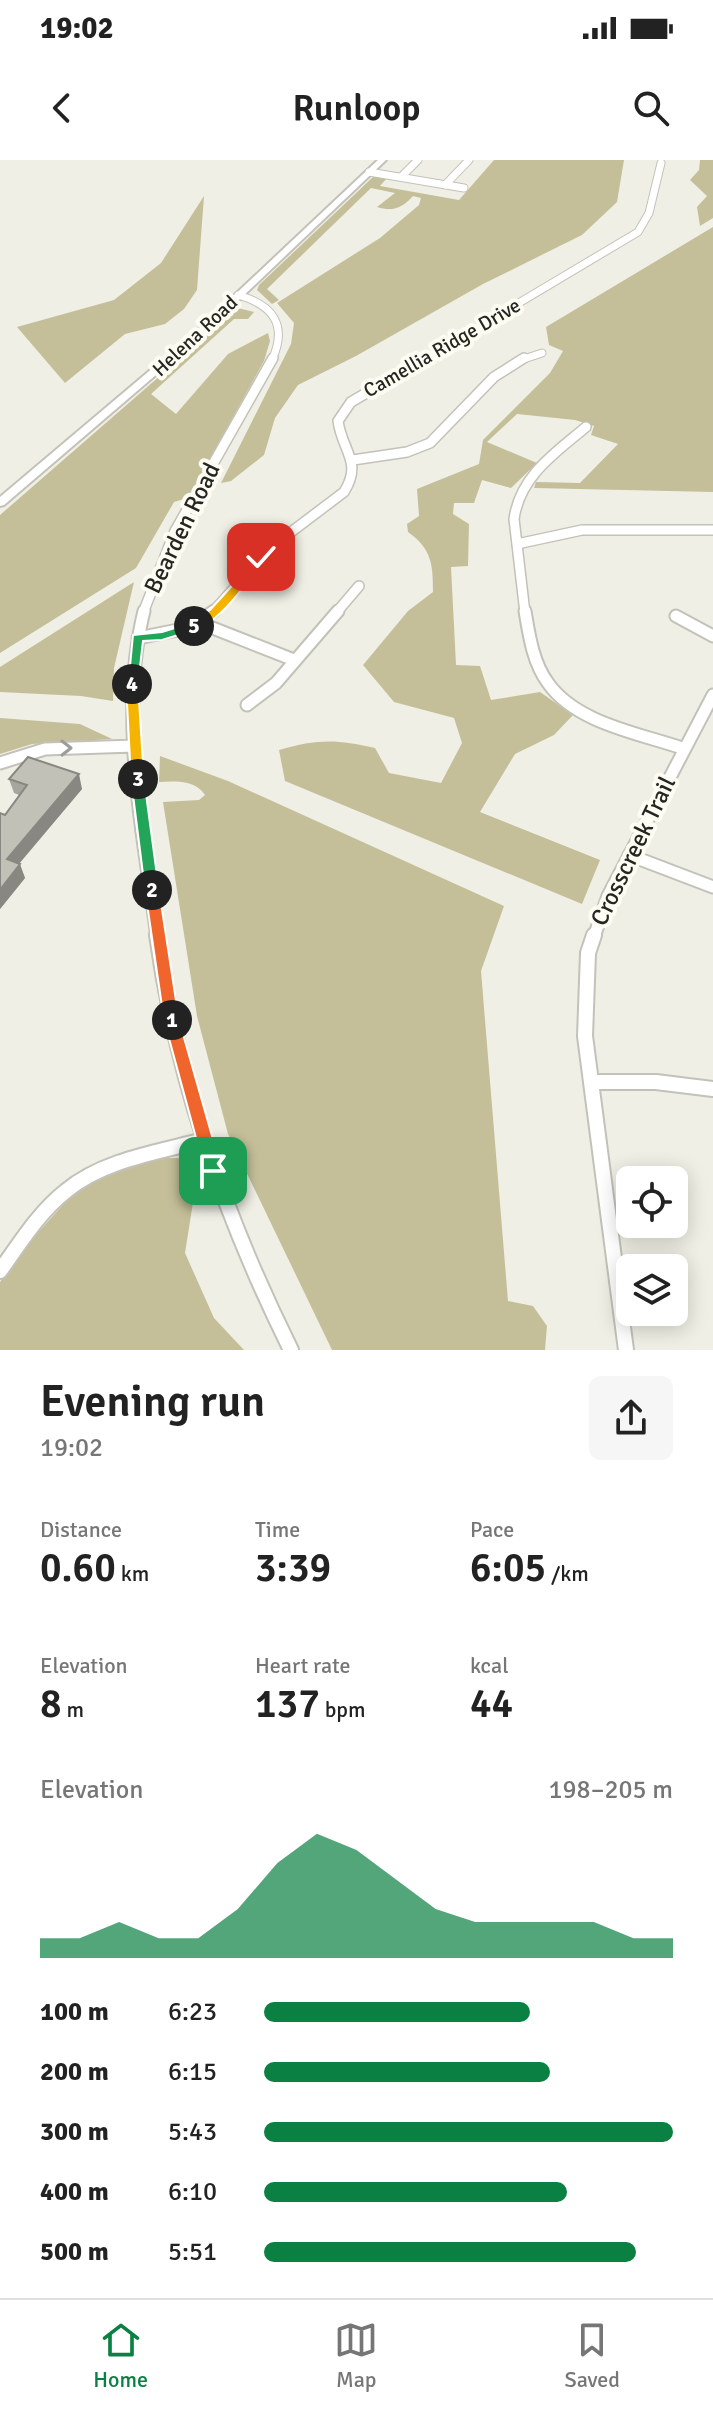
<!DOCTYPE html>
<meta charset="utf-8">
<style>
body{margin:0;font-family:Signika,sans-serif;background:#f6f6f6;color:#222;height:100vh;display:flex;flex-direction:column;font-size:30px;white-space:nowrap}
*{box-sizing:border-box;margin:0}
p{font-size:26px;color:#767676}
.icon{flex:none;width:44px;height:44px;fill:none;stroke:currentColor;stroke-width:2;stroke-linecap:round;stroke-linejoin:round}
.map{position:relative;height:1190px;overflow:hidden}
.panel{display:flex;flex-direction:column;background:#fff;flex:1}
.panel>*{flex:none}
.fabs{position:absolute;left:616px;top:1006px;display:grid;gap:16px}
.fabs a{display:grid;place-items:center;width:72px;height:72px;border-radius:12px;background:#fff;box-shadow:0 4px 20px #0003;font-size:40px}
.pin{position:absolute;display:grid;place-items:center;width:68px;height:68px;color:#fff;margin:-34px;border-radius:16px;box-shadow:0 4px 12px #0006}
.km{position:absolute;width:40px;height:40px;margin:-20px;border-radius:50%;background:#222;color:#fff;font-size:22px;line-height:40px;text-align:center}
.round{display:grid;place-items:center;flex:none;width:84px;height:84px;border-radius:12px;background:#f6f6f6}
.overview{display:flex;align-items:center;justify-content:space-between;height:136px;padding:0 40px}
h1{font-size:44px;font-weight:600;line-height:60px}
.stats{display:grid;grid-template-columns:repeat(3,1fr);gap:12px;height:136px;padding:8px 40px}
.stats div{display:grid;align-content:center}
.stats b{font-size:40px;font-weight:600}
.stats small{font-size:22px;font-weight:400}
.stats p{font-size:22px}
.chart{height:224px;padding:16px 40px}
.chart p{display:flex;justify-content:space-between}
.chart svg{width:100%;height:144px;margin-top:8px;fill:#0b8043;opacity:.7}
ul{padding:0 40px;list-style:none;font-size:26px}
li{display:grid;grid-template-columns:128px 96px 1fr;align-items:center;height:60px}
li i{height:20px;border-radius:10px;background:#0b8043}
.status{display:flex;justify-content:space-between;align-items:center;height:56px;padding:0 40px;background:#fff;direction:ltr}
.status svg{height:22px;fill:currentColor}
header{display:flex;justify-content:space-between;align-items:center;height:104px;padding:0 40px;background:#fff;font-size:36px;font-weight:600}
.tabs{display:flex;justify-content:space-around;align-items:center;height:112px;border-top:2px solid #e0e0e0;background:#fff;font-size:22px;color:#767676}
.tabs a{display:grid;justify-items:center;gap:4px}
.tabs .active{color:#0b8043}
.map>svg:first-child{display:block}
.forest{fill:#c4bf99}
.lines{fill:none;stroke-linecap:round;stroke-linejoin:round}
.minor-far3-casing{stroke:#c3c2b9;stroke-width:9}
.minor-far2-casing{stroke:#c3c2b9;stroke-width:12}
.minor-far1-casing{stroke:#c3c2b9;stroke-width:15}
.minor-casing{stroke:#c3c2b9;stroke-width:18}
.major-casing{stroke:#c3c2b9;stroke-width:4}
.minor-far3{stroke:#fff;stroke-width:7}
.minor-far2{stroke:#fff;stroke-width:9}
.minor-far1{stroke:#fff;stroke-width:11}
.minor{stroke:#fff;stroke-width:14}
.major{fill:#fff;fill-rule:evenodd}
.wall{fill:#a7a69e}
.shaded-wall{fill:#888781}
.building{fill:#c2c1b8;stroke:#888781;stroke-width:2}
.oneway{stroke:#9d9d9b}
.split-1{fill:#f0652b;stroke:#fff;stroke-width:2}
.split-2{fill:#f0652b;stroke:#fff;stroke-width:2}
.split-3{fill:#22a559;stroke:#fff;stroke-width:2}
.split-4{fill:#f5b400;stroke:#fff;stroke-width:2}
.split-5{fill:#22a559;stroke:#fff;stroke-width:2}
.split-6{fill:#f5b400;stroke:#fff;stroke-width:2}
.labels{text-anchor:middle;dominant-baseline:central;stroke-width:8;stroke-linejoin:round;paint-order:stroke}
.far-street-label{font-size:20px;fill:#252521;stroke:#fdfcf3}
.street-label{font-size:24px;fill:#252521;stroke:#fdfcf3}
</style>
<div class="status"><b>19:02</b><svg viewBox="0 0 49 12"><path d="M0 12V9h3v3zM5 12V6h3v6zM10 12V3h3v9zM15 12V0h3v12zM26 1h20v11H26zM47 4h2v5h-2z"/></svg></div>
<header><svg class="icon" aria-label="back" viewBox="0 0 24 24"><path d="M15 5l-7 7 7 7"/></svg>Runloop<svg class="icon" aria-label="search" viewBox="0 0 24 24"><circle cx="10" cy="10" r="6"/><path d="M15 15l6 6"/></svg></header>
<div class="map">
<svg width="713" height="1190" viewBox="0 0 713 1190">
<rect width="100%" height="100%" fill="#f0efe5"/>
<path class="forest" d="M494 0H624L617 42 582 75 483 124 356 196 298 225 275 258 264 295 231 321 221 323 291 184 294 163 277 143 380 78 419 45 421 38 413 36C402 48 393 52 377 47L395 33 371 28 267 129 279 140 272 144 257 130 259 125 373 17H388L380 26 459 40Z
M700 0H713V58L700 66 697 47 707 36 690 20 699 10Z
M204 36 197 130 184 149 165 164 125 174 65 223 17 167 114 140 161 103Z
M713 67V332L534 328 536 322 580 323 618 284 591 275 594 266 575 260 517 254 487 282 537 303 511 328 482 320 474 343H454L453 354 469 364 468 406 451 407 456 505 480 506 491 540 540 532 573 555 554 575 515 594 480 652 600 700 582 744 285 621 279 590C317 579 336 579 375 588L389 613 441 623 462 583 454 558 394 542 363 505 408 451 433 432C433 405 432 389 408 372L407 364 419 356 417 329 479 304 483 280 550 213 563 191 549 185 546 167Z
M238 148 254 152 248 159H234L151 234 176 254 228 194 268 173 270 181 264 201 188 338 174 342 136 408 0 493V355Z
M134 422 114 508 113 541 81 536 0 532V507Z
M0 558 80 564 112 579 32 584 0 594Z
M160 596 228 621 504 746 481 811 508 1141 533 1146 547 1166 545 1190H332L228 974 197 856 163 642 199 640 205 635C196 620 175 621 159 622Z
M157 998H178L190 1004 195 1030 185 1093 214 1158 244 1190H0V1122L34 1077 78 1028 120 1008Z"/>
<g class="lines">
<g class="minor-far3-casing">
<path id="minor-far3" d="M369 12 464 28
M401 17 418 0
M445 25 469 0
M238 135C273 145 288 165 272 200
M423 200 638 72 649 53 661 3
M521 200 542 193"/>
</g>
<g class="minor-far2-casing">
<path id="minor-far2" d="M353 300 407 292 430 283 494 217 524 198
M517 384 582 370H713
M143 453 175 371 273 198
M212 453 270 388 344 332C363 302 342 291 338 261L351 242 426 198
M336 453 359 426
M525 453 514 359C520 316 555 293 586 267"/>
</g>
<g class="minor-far1-casing">
<path id="minor-far1" d="M144 451C118 555 143 672 157 777
M525 451C529 475 533 503 548 523 576 563 638 573 682 588
M676 456 713 476
M200 463 294 500
M138 478 188 468 214 451
M247 545 276 523 338 451
M0 603 45 589 134 586
M629 695 713 727
M594 777 608 736 713 535"/>
</g>
<g class="minor-casing">
<path id="minor" d="M157 775C177 921 226 1059 291 1190
M594 775 588 793 585 876 626 1190
M592 922H656L713 929
M0 1111C20 1083 39 1052 66 1031 103 1000 159 992 204 980"/>
</g>
<g class="major-casing">
<path id="major" d="M378 0H386L199 178 4 345 0 346V337L193 174Z"/>
</g>
<use href="#minor-far3" class="minor-far3"/>
<use href="#minor-far2" class="minor-far2"/>
<use href="#minor-far1" class="minor-far1"/>
<use href="#minor" class="minor"/>
<use href="#major" class="major"/>
</g>
<path class="wall" d="M9 619 82 629 19 704 25 718 0 749V653L5 655 19 635 14 633Z"/>
<path class="shaded-wall" d="M79 614 82 629 11 713 7 699Z
M20 704 25 718 0 749V730Z"/>
<path class="building" d="M28 597 79 614 7 699 20 704 0 730V653L5 655 27 625 9 619Z"/>
<defs><path id="oneway-chevron" d="M-2-3.5L2.5 0L-2 3.5" fill="none" stroke-width="1.6" stroke-linecap="round" stroke-linejoin="round" transform="scale(2)"/></defs>
<use class="oneway" href="#oneway-chevron" transform="translate(66 588) rotate(-1)"/>
<path class="split-1" d="M172 853 179 860 222 1011 219 1017 213 1019 207 1017 205 1011 164 860Z"/>
<path class="split-2" d="M152 724 159 730 179 860 172 867 164 860 145 730Z"/>
<path class="split-3" d="M138 615 144 619 159 730 152 736 145 730 131 619Z"/>
<path class="split-4" d="M132 520 138 524 144 619 138 624 131 619 126 524Z"/>
<path class="split-5" d="M194 462 198 463V469L162 480 143 481 138 524 128 527 133 475 162 472Z"/>
<path class="split-6" d="M261 394 265 395V400C250 418 215 471 190 469V463L210 450Z"/>
<g class="labels">
<g class="far-street-label">
<text transform="translate(195 176) rotate(-43)">Helena Road</text>
<text transform="translate(442 188) rotate(-30)">Camellia Ridge Drive</text>
</g>
<g class="street-label">
<text transform="translate(182 368) rotate(-64)">Bearden Road</text>
<text transform="translate(633 691) rotate(-64)">Crosscreek Trail</text>
</g>
</g>
</svg>
<div class="fabs">
<a><svg class="icon" aria-label="locate" viewBox="0 0 24 24"><circle cx="12" cy="12" r="6"/><path d="M12 2v4M12 18v4M2 12h4M18 12h4"/></svg></a>
<a><svg class="icon" aria-label="layers" viewBox="0 0 24 24"><path d="M12 4l9 5-9 5-9-5zM3 14l9 5 9-5"/></svg></a>
</div>
<div class="pin" style="left:213px;top:1011px;background:#1e9e55"><svg class="icon" aria-label="arrive" viewBox="0 0 24 24"><path d="M6 21V4h12l-3 4 3 4H6"/></svg></div>
<div class="pin" style="left:261px;top:397px;background:#d93025"><svg class="icon" aria-label="check" viewBox="0 0 24 24"><path d="M5 12l5 5 9-10"/></svg></div>
<b class="km" style="left:172px;top:860px">1</b>
<b class="km" style="left:152px;top:730px">2</b>
<b class="km" style="left:138px;top:619px">3</b>
<b class="km" style="left:132px;top:524px">4</b>
<b class="km" style="left:194px;top:466px">5</b>
</div>
<section class="panel">
<div class="overview"><div><h1>Evening run</h1><p>19:02</p></div><a class="round"><svg class="icon" aria-label="share" viewBox="0 0 24 24"><path d="M12 15V3M7 8l5-5 5 5M5 13v7h14v-7"/></svg></a></div>
<div class="stats">
<div><p>Distance</p><b>0.60<small> km</small></b></div>
<div><p>Time</p><b>3:39</b></div>
<div><p>Pace</p><b>6:05<small> /km</small></b></div>
</div>
<div class="stats">
<div><p>Elevation</p><b>8<small> m</small></b></div>
<div><p>Heart rate</p><b>137<small> bpm</small></b></div>
<div><p>kcal</p><b>44</b></div>
</div>
<div class="chart"><p><span>Elevation</span>198–205 m</p>
<svg viewBox="0 0 160 44" preserveAspectRatio="none"><path d="M0 44V38L10 38L20 33L30 38L40 38L50 29L60 15L70 6L80 11L90 20L100 29L110 33L120 33L130 33L140 33L150 38L160 38V44z"/></svg>
</div>
<ul>
<li><b>100 m</b>6:23<i style="width:65%"></i></li>
<li><b>200 m</b>6:15<i style="width:70%"></i></li>
<li><b>300 m</b>5:43<i style="width:100%"></i></li>
<li><b>400 m</b>6:10<i style="width:74%"></i></li>
<li><b>500 m</b>5:51<i style="width:91%"></i></li>
</ul>
</section>
<nav class="tabs">
<a class="active"><svg class="icon" aria-label="home" viewBox="0 0 24 24"><path d="M3 11l9-7 9 7M6 9v11h12V9"/></svg>Home</a>
<a><svg class="icon" aria-label="map" viewBox="0 0 24 24"><path d="M3 6l6-2 6 2 6-2v14l-6 2-6-2-6 2zM9 4v14M15 6v14"/></svg>Map</a>
<a><svg class="icon" aria-label="saved" viewBox="0 0 24 24"><path d="M7 4h10v16l-5-4-5 4z"/></svg>Saved</a>
</nav>
